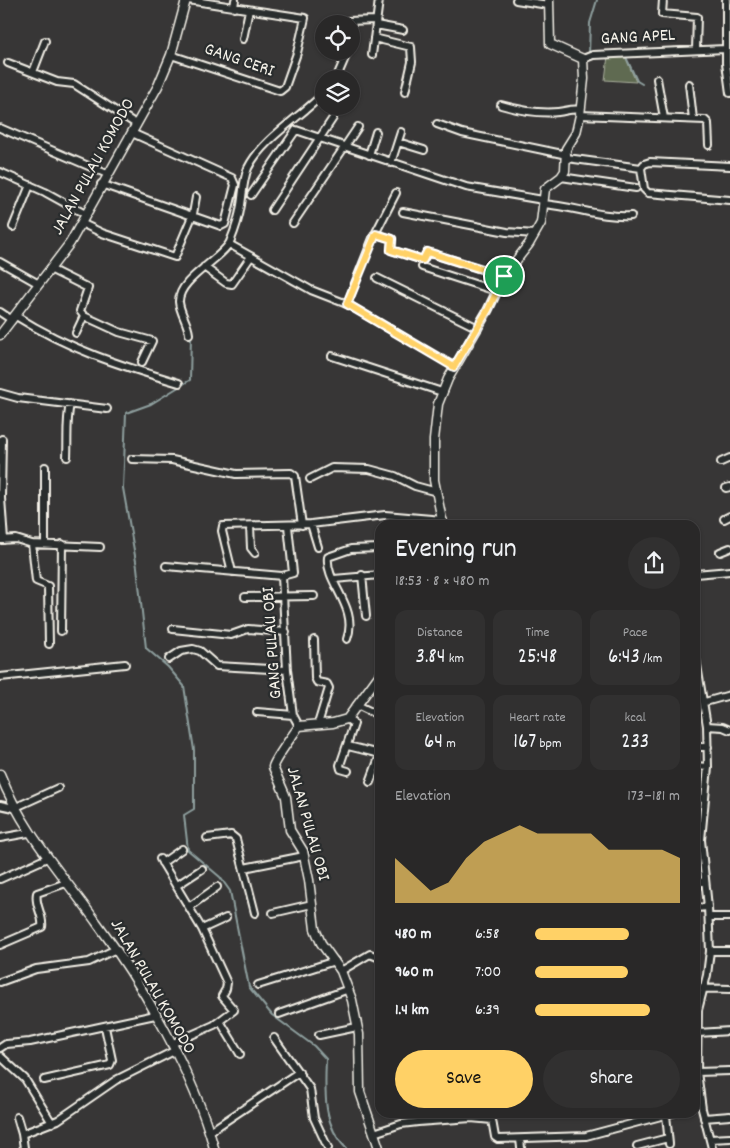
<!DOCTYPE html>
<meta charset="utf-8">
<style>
body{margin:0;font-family:Dekko,sans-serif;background:#313030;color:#f1f3f6;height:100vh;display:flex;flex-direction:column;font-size:19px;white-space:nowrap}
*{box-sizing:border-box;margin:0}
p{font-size:16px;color:#a5a6a8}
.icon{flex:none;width:28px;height:28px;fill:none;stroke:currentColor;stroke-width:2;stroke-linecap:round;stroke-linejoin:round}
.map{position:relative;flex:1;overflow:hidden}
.panel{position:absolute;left:375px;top:520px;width:325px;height:598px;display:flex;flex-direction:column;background:#292828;border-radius:15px;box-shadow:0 1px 4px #0004,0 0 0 1px #454445}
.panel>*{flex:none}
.tools{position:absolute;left:315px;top:15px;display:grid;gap:10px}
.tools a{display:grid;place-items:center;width:45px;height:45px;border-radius:50%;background:#292828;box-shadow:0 1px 4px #0004,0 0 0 1px #454445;font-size:25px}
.pin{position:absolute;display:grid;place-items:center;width:42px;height:42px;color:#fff;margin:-21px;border:2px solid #fff;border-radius:50%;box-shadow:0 1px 5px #0007}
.round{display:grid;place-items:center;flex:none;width:52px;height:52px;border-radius:26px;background:#313030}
.overview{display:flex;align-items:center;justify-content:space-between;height:85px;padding:0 20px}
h1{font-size:28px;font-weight:600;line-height:38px}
.stats{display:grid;grid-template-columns:repeat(3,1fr);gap:8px;height:85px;padding:5px 20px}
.stats div{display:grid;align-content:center;border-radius:12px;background:#313030;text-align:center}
.stats b{font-size:21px;font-weight:600}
.stats small{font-size:14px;font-weight:400}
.stats p{font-size:14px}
.chart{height:140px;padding:10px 20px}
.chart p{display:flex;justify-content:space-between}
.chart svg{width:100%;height:90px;margin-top:5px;fill:#ffd166;opacity:.7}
.button{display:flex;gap:10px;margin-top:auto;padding:10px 20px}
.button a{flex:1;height:58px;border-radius:30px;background:#ffd166;color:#111;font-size:20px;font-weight:600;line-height:58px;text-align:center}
.button a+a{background:#313030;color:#f1f3f6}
ul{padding:0 20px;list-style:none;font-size:16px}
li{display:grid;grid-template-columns:80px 60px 1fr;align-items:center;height:38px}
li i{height:12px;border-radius:6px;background:#ffd166}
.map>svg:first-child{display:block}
.green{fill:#5e6a51;stroke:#a9ae9c}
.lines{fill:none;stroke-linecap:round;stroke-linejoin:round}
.stream{stroke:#8e9f9e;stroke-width:2}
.minor-casing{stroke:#f4f1e8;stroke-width:10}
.tertiary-casing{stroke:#f4f1e8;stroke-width:11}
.minor{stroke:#2a2d2e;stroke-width:6}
.tertiary{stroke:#2a2d2e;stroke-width:8}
.route-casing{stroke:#fff;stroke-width:10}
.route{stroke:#ffd166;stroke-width:6}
.labels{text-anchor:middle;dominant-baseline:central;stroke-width:4.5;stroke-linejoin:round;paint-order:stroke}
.street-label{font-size:18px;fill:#f4f1e8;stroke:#2a2d2e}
</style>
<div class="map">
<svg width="730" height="1148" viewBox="0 0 730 1148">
<rect width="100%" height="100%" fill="#373636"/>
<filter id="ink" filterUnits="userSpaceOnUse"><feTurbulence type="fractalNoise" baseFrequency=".02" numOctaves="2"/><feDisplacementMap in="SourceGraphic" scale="10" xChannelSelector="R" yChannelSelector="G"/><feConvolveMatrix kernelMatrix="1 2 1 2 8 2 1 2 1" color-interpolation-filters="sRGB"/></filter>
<g filter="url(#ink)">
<path class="green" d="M608 56H625L636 82 605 80Z"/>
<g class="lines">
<path class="stream" d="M589 55 590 23 597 0
M625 55 637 81 642 84
M191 336 190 380 151 404 126 413 123 488 137 567 146 648 168 667 184 686 194 750V809L184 815 188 850 220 877 230 891 249 987 272 1015 314 1046 326 1059C325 1090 322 1125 346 1148"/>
<g class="minor-casing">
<path id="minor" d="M516 0 548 5
M663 0 662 14 697 17 696 50
M726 0V63L730 93
M234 8 235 0
M348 24V21L376 20
M376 25 403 30
M374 38 411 47 412 62 405 92
M243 39 249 10
M171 55 280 91 285 87 297 53 305 18 188 0
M372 55 379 0
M583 59 593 55 725 49
M8 63 57 82 74 84 136 124
M33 72 45 41
M336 79 348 51
M657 79 664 118
M689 84 693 119
M501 105C519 110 539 114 558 112 567 111 572 108 581 110
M580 115 705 120 708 123 709 145
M437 124 462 133 567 155
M0 128 107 174
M398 142 424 150
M369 155 376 132
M567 158 641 168
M391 163 401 132
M641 168 644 189 648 193 730 200
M641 168 644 164 650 162 730 166
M0 172 45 192 85 214
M561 177 636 188
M101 184 221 226 225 224 235 185 232 178 132 133
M251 195 296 130 466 187 543 200
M543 204C573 206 601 218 631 216
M272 210 333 118
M403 212 507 232 535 234
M81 223 102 233 175 257 193 214 196 197
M293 223 358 127
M13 227 30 185
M376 234 392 239 391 250 423 260 427 252 504 276
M229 244 311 290 347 304 455 367
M0 262 39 284
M204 267 226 283 232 284 250 258
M422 267 496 291
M50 269 88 288 80 311 84 316 119 332 152 341 142 362
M377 278 478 328
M347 304 373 238 396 193
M0 312 12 320
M16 316C70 350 119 365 179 383
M76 333 84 316
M189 334C188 323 180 313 179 302 178 279 221 260 230 242 235 230 239 218 241 205 243 193 243 180 248 168 262 139 302 116 324 93
M332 356 442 392
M0 393 18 398 107 409
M2 439 1 498 4 540
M67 457C68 439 66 421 70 404
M132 459 172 460 236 474 291 473 295 476 302 525
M721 462 730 458
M45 467V543
M310 479 332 468 369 469 395 476 415 486 437 492
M726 488 730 487
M724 519 730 516
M311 524 318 547
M250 526 251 548 255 553
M0 540 16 539 32 544 100 547
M32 544 36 581 48 586 49 644
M720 552 730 548
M166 566 282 576 287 670 293 715 299 726
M232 572 222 531 223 526 311 524 385 515 443 520
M695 574 730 571
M362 575 366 616
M282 576 293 573 288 526
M334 579 380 575
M245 597 314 596
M173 629 231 635 248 629 286 632
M61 631 62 544
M347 639C359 607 325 583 328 557L351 549 380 548
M314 640 315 678 317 682 327 684 329 688 318 724
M695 653 707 726 708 767 701 840 708 907 710 951 707 975 698 1010 697 1072 702 1109 712 1148
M169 659 181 651 193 649 200 651 217 666 287 670
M0 677 125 664
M705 702 730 695
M357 705 380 716
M257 712 293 715
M347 719 354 724 340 765 341 769 348 771
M707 726 723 727 730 730
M348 746 380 754
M695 747H708
M695 766 708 767
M370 782 380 755
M695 798H705
M0 805 14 808 58 788
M0 838 28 833
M207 838 231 835 236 839 255 913
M160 859 202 929 227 983 226 989 222 996 234 1010 214 1025 171 1044
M162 863 182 849
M244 868 304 856
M0 879 47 858
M695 883 705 881
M176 886 202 869
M189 907 217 887
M695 908 708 907
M273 913 312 904
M709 917H730
M202 929 226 918
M0 945 42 927C44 915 34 905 37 893L66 883
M710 951H730
M341 971 370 954 380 958
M0 982 36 969 89 962 116 949
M258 985 335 961
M695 988 730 989
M279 1014 349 989
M220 1021 240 1054
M698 1033 730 1031
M319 1035 357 1027
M274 1038 310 1089 314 1118 328 1148
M0 1048 6 1044 30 1042 155 1015
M0 1056 25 1079 52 1123
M697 1072 730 1071
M44 1080 110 1065 112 1060 105 1027
M666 1115 669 1144
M17 1117 22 1134 24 1148
M704 1118 730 1116
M209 1132 299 1072
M374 1133 401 1124 418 1122 471 1118 492 1120 495 1137 498 1139 586 1136 676 1112
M22 1134 58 1120 116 1080 174 1051
M520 1139 521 1148
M710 1139 730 1138
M637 1146 668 1138"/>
</g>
<g class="tertiary-casing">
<path id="tertiary" d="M0 335 70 243 158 86 171 55 186 0
M443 525 434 480V440L438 404 448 379 488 310 504 276 529 244 541 223 545 189 561 177 565 171 566 149 576 133 580 115 584 79 583 59 550 44 549 0
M0 774C22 831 62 874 97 923 143 985 194 1074 214 1148
M379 1148 360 1092 359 1034 352 1000 341 971 321 943 315 929 309 880 303 851 290 830 286 797 273 767C274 760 293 735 299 726L333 723 347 719 380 674"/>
</g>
<use href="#minor" class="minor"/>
<use href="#tertiary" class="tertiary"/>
</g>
</g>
<g class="lines" filter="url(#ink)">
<g class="route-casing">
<path id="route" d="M376 234 392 239 391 250 423 260 427 252 504 276 488 310 454 367 347 304Z"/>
</g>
<use href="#route" class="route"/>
</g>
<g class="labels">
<g class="street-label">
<text transform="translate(638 38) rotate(-3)">GANG APEL</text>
<text transform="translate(239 61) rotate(19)">GANG CERI</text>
<text transform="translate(94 167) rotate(-61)">JALAN PULAU KOMODO</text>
<text transform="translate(273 643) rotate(-94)">GANG PULAU OBI</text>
<text transform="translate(307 824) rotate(74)">JALAN PULAU OBI</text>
<text transform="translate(152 987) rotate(60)">JALAN PULAU KOMODO</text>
</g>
</g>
</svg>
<div class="tools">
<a><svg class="icon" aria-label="locate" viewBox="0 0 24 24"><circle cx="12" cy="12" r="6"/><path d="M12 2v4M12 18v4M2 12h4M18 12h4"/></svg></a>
<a><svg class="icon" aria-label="layers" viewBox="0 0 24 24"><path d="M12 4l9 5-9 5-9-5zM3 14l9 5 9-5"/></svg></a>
</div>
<div class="pin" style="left:504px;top:276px;background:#1e9e55"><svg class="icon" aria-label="arrive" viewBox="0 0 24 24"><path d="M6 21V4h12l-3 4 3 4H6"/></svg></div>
<section class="panel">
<div class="overview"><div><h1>Evening run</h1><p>18:53 · 8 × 480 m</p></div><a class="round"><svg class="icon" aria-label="share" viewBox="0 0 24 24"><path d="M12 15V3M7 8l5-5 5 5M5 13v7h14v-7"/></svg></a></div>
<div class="stats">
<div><p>Distance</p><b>3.84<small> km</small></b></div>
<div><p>Time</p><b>25:48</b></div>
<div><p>Pace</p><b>6:43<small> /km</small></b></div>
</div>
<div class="stats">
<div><p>Elevation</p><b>64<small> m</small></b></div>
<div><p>Heart rate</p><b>167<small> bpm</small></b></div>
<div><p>kcal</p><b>233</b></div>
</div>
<div class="chart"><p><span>Elevation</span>173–181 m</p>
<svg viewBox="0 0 160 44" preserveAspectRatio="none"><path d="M0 44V22L10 30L20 38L30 34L40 22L50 14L60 10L70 6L80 10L90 10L100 10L110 10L120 18L130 18L140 18L150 18L160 22V44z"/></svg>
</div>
<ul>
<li><b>480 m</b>6:58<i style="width:65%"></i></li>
<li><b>960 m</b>7:00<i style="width:64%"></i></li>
<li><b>1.4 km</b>6:39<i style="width:79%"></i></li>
</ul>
<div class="button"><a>Save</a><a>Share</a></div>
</section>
</div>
